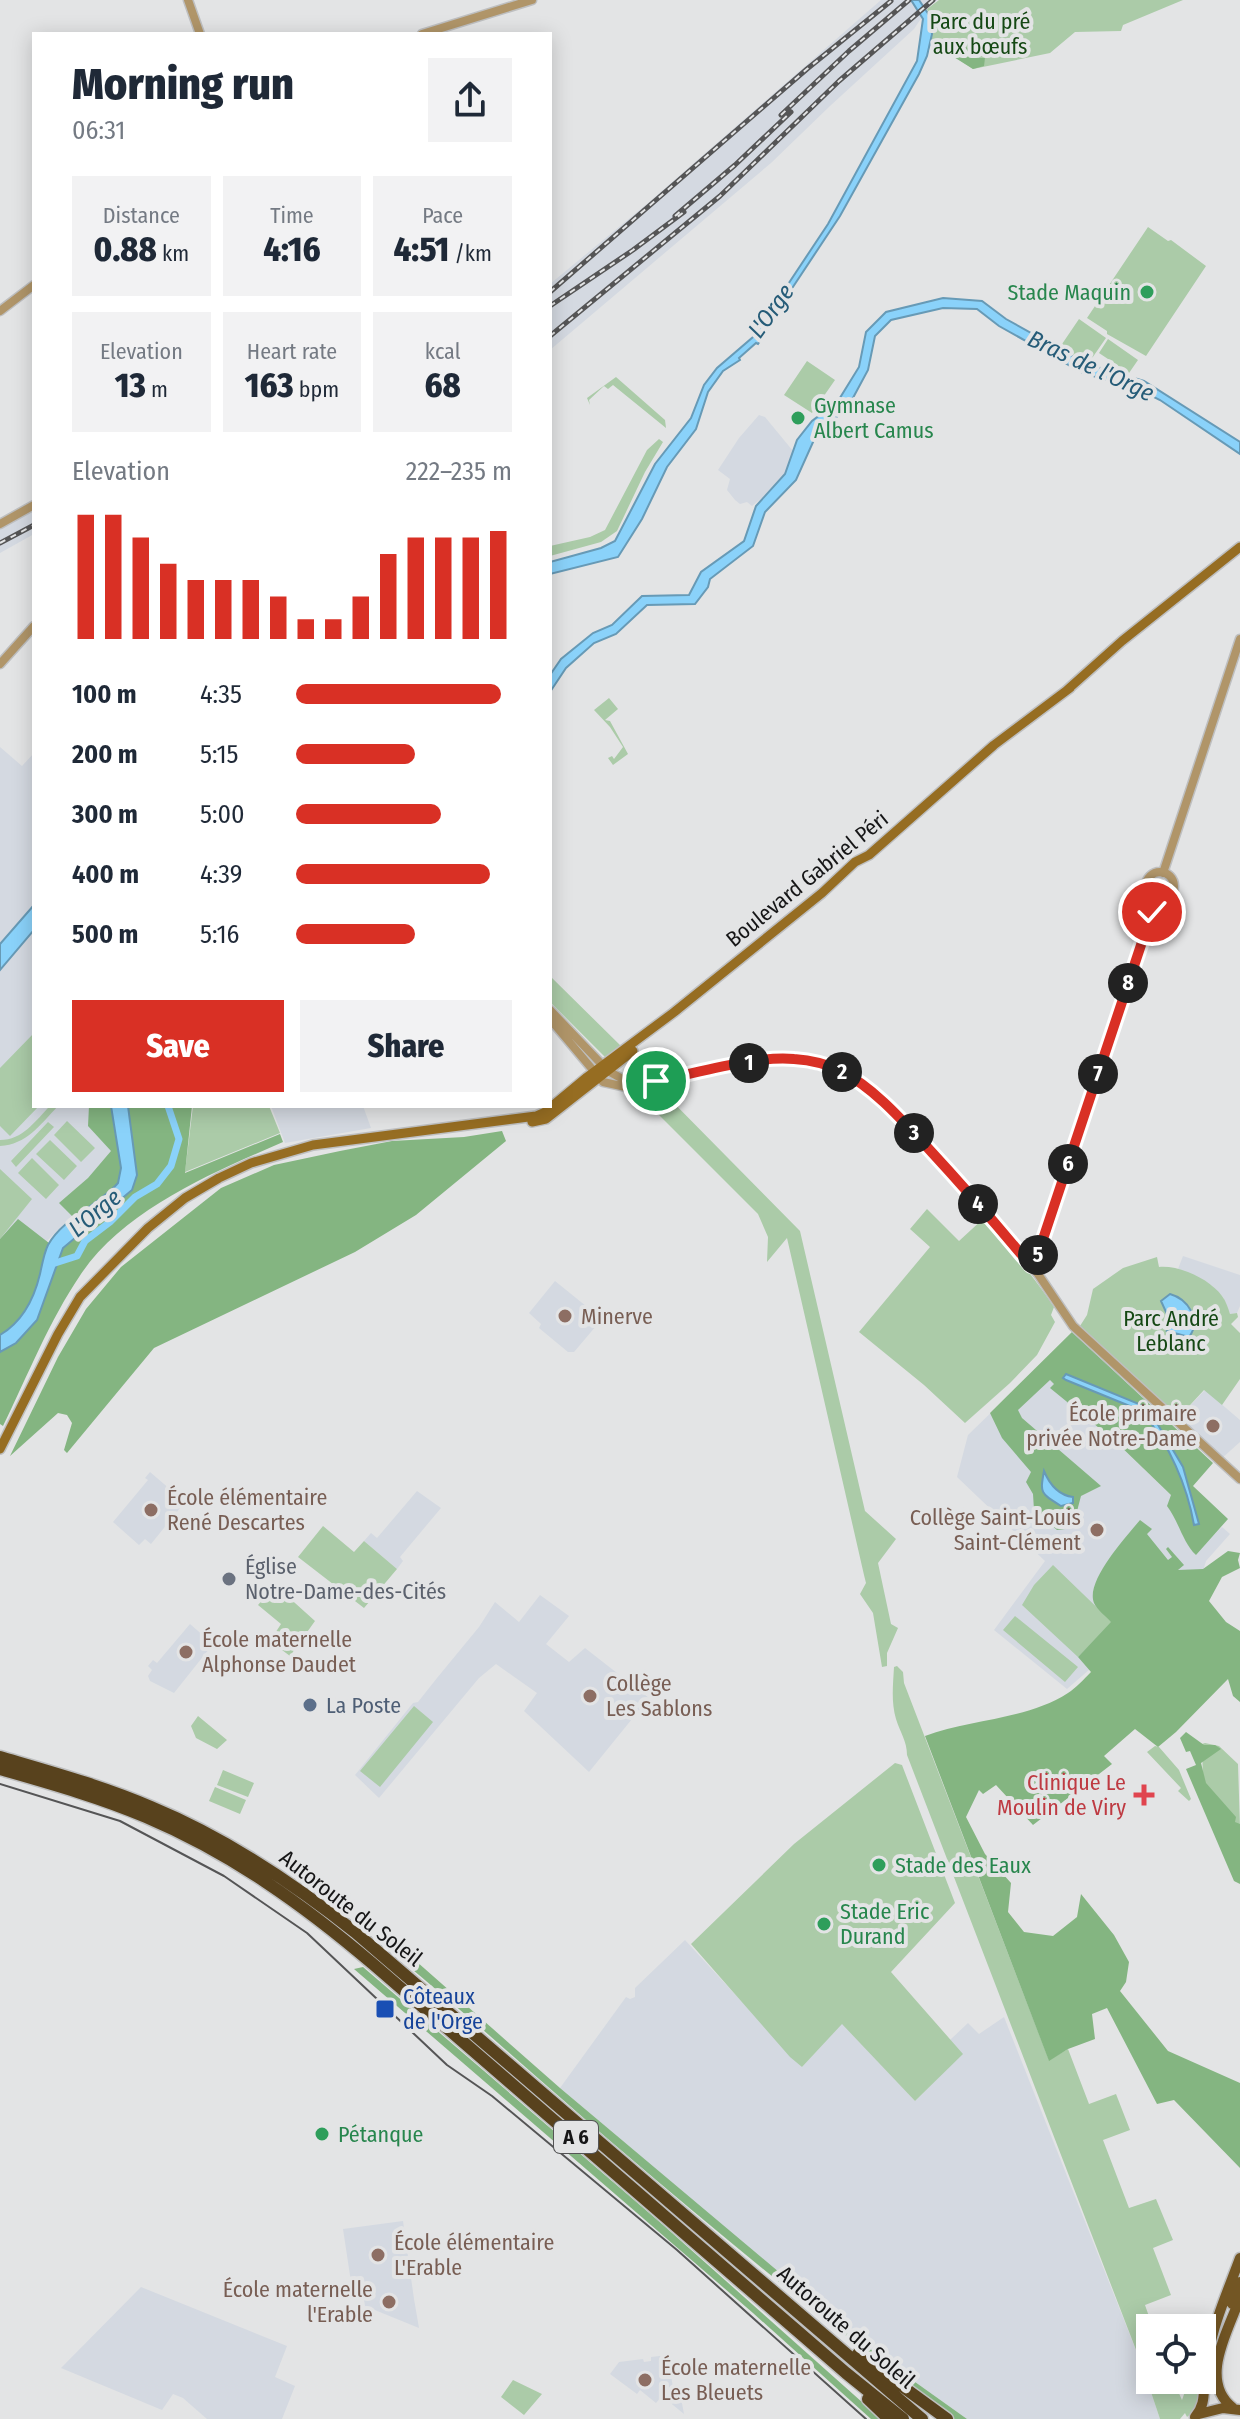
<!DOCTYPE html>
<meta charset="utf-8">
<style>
body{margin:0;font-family:"Fira Sans Condensed",sans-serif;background:#f2f2f3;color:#1f2937;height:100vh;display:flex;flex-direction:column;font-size:30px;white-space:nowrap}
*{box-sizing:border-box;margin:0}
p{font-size:26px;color:#747a83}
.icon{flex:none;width:44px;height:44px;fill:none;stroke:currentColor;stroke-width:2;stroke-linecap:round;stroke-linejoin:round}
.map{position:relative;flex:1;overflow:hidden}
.sheet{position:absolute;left:32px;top:32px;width:520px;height:1076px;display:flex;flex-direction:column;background:#fff;border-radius:0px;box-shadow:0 4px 20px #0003}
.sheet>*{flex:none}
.buttons{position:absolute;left:1136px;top:2314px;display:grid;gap:16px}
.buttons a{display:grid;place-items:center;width:80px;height:80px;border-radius:0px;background:#fff;box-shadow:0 4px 20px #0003;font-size:40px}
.pin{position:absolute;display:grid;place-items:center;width:68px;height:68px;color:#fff;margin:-34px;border:4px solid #fff;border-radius:50%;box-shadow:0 2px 8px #0007}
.km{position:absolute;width:40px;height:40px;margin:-20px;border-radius:50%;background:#222;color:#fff;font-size:22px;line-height:40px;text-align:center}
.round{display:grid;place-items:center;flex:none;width:84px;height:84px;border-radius:0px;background:#f2f2f3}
.overview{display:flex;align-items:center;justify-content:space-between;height:136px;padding:0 40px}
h1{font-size:44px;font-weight:800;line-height:60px}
.metrics{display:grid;grid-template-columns:repeat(3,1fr);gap:12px;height:136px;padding:8px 40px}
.metrics div{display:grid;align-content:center;border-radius:0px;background:#f2f2f3;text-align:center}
.metrics b{font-size:34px;font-weight:800}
.metrics small{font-size:22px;font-weight:400}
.metrics p{font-size:22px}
.chart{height:224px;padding:16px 40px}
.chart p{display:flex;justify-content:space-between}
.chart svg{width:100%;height:144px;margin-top:8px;stroke:#d93025;stroke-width:6}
.primary-button{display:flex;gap:16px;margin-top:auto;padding:16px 40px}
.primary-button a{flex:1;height:92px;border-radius:0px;background:#d93025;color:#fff;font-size:32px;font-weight:800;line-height:92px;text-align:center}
.primary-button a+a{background:#f2f2f3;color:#1f2937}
ul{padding:0 40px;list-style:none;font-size:26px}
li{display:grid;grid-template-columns:128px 96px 1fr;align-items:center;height:60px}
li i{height:20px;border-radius:10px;background:#d93025}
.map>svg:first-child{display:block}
.built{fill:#d4d9e1}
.green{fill:#abcba8}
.forest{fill:#84b581}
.water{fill:#8ad2fa;stroke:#679ab6;stroke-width:2}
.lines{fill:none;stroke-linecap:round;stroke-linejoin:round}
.canal{stroke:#8ad2fa;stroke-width:7}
.tertiary-casing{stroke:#bebfc0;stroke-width:11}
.secondary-casing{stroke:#bebfc0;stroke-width:12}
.primary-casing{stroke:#bebfc0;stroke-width:13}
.motorway-casing{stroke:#bebfc0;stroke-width:15}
.tertiary{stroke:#b09569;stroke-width:8}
.secondary{stroke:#966d22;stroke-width:9}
.primary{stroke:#735624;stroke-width:10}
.motorway{stroke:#58421d;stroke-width:12}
.tram{stroke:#555556;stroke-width:2}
.rail-casing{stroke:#555556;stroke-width:5}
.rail{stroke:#e3e4e5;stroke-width:2;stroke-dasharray:6;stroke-linecap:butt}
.route-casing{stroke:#fff;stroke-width:16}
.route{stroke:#d93025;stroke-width:10}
.leisure-dot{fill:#2e9e5b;stroke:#e3e4e5;stroke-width:3}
.education-dot{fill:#8d6e63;stroke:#e3e4e5;stroke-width:3}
.worship-dot{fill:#6b7280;stroke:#e3e4e5;stroke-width:3}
.service-dot{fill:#5c6f8a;stroke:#e3e4e5;stroke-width:3}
.health-dot{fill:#e0444e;stroke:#e3e4e5;stroke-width:3}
.transit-dot{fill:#1a4fb4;stroke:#e3e4e5;stroke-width:3}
.labels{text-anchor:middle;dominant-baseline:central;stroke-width:8;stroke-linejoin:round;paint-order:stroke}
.shield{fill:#e3e4e5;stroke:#545455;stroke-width:2}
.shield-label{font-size:20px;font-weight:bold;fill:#161617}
.park-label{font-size:22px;fill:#154814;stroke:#e3e4e5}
.leisure-label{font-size:22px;fill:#27864d;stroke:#e3e4e5;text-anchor:start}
.street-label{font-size:22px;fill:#161617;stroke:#e3e4e5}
.education-label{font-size:22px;fill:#785e54;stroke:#e3e4e5;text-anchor:start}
.worship-label{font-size:22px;fill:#5b616d;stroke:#e3e4e5;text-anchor:start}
.service-label{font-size:22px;fill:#4e5e75;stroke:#e3e4e5;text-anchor:start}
.health-label{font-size:22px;fill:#be3a42;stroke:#e3e4e5;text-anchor:end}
.transit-label{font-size:22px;fill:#164399;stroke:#e3e4e5;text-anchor:start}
.water-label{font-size:24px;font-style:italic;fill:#265c78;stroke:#e3e4e5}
</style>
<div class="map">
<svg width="1240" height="2419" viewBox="0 0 1240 2419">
<rect width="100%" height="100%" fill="#e3e4e5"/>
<path class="built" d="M881 0H938L930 5 914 29 830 106 771 163 550 350V284L648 203Z
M759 415 765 417 793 451 785 473 774 488 752 506 747 502 740 504 735 500 727 490 730 479 718 470 739 438Z
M34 509V534L0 553V529Z
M0 747 22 766 34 753V1106H109L118 1169 46 1242 0 1333Z
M271 1106H363L371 1128 285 1143Z
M1183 1256 1240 1275V1306L1237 1313 1230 1314 1223 1297 1212 1286 1178 1269Z
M555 1281 602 1319 574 1352H568L539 1328 541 1324 529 1313Z
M1038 1367 1172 1496 1185 1539 1195 1553 1222 1527 1230 1534 1206 1561 1203 1571 1067 1689 994 1630 1045 1561 957 1477 968 1435Z
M1205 1390 1240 1420V1442L1221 1459 1179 1417Z
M150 1472 185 1502 151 1544 145 1539 139 1545 113 1522 148 1480 145 1478Z
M417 1491 441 1508 400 1557 403 1561 397 1569 364 1541 371 1533 377 1538Z
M540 1595 569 1616 546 1644 569 1662 585 1648 649 1698 589 1772 524 1711 537 1693 496 1664 479 1678 379 1798 355 1775 413 1703 418 1702 437 1678 479 1627 495 1602 519 1622Z
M190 1624 213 1644 174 1693 150 1681 148 1676 152 1670 148 1666 153 1660 157 1663Z
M685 1940 802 2067 842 2023 915 2101 962 2054 950 2040 968 2023 979 2034 1004 2017 1143 2368 1160 2419H967L880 2357 827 2314 560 2088 626 1997 630 1999 635 1997V1988Z
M403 2221 414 2299 419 2328 365 2306 361 2281 351 2282 343 2229Z
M141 2287 287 2346 275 2377 295 2386 282 2419H207L183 2398 173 2394 162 2410 61 2368Z
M668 2355 673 2388 679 2387 684 2414 662 2396 656 2403 640 2390 637 2394 610 2374 619 2362 643 2359 644 2362 651 2361V2357Z"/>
<path class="green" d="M939 0H1183L1123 25 1121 31 1075 32 1050 53 973 69 931 41 932 23 927 9Z
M1148 227 1168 241 1171 240 1206 266 1146 356 1107 334V331L1087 318Z
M1079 319 1106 338 1088 364 1060 347Z
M1108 339 1138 360 1129 373 1099 353Z
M807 361 835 380 812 413 784 395Z
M616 377 665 420 666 428 613 385 608 389 604 386 589 400 590 405 587 398Z
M659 439 663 442 645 472 617 531 601 542 550 556V546L590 537 605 530 647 450Z
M609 698 618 709 605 720 610 721 628 754 613 765 608 758 612 756 614 759 623 747 610 727 594 710Z
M550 976 623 1048 606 1058 550 1002Z
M34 1033V1106H39L10 1136 0 1126V1068Z
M657 1086 800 1231 865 1511 896 1539 878 1563 891 1624 898 1628 887 1653V1666L882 1667 873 1613 860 1594 866 1583 864 1575 787 1238 767 1262 768 1237 758 1214 642 1098 640 1092 643 1088Z
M50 1106H58C41 1124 26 1145 0 1146V1140C23 1140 35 1121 50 1106Z
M193 1106H269L280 1133 185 1172Z
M67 1121 95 1148 81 1162 54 1135Z
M48 1122 54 1127 16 1167 11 1161Z
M50 1140 77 1166 64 1180 36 1154Z
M32 1158 59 1185 46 1199 18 1173Z
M0 1169 32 1199 0 1239Z
M927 1209 959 1241 984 1218C1008 1247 1033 1275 1054 1307L1051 1315 1055 1322 1037 1355 1010 1383 965 1423 924 1385 859 1332 930 1247 910 1229Z
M1157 1257 1159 1267C1179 1265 1210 1279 1222 1296 1226 1301 1228 1308 1230 1314L1237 1313 1238 1317 1231 1324 1240 1333V1379L1222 1405 1204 1390 1179 1417 1080 1326 1087 1315 1093 1289 1123 1268Z
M323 1526 354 1552 364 1541 397 1569 364 1608 298 1557Z
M1053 1565 1112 1622 1078 1657 1022 1605 1034 1585Z
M275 1585 315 1621 290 1656 270 1641 281 1624 258 1605Z
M1015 1616 1078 1667 1065 1682 1003 1630Z
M897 1666 903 1672 904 1683 1049 2060 1068 2049 1089 2104 1116 2094 1130 2130 1103 2140 1129 2208 1156 2199 1173 2240 1153 2248 1171 2295 1145 2305 1153 2328H1150V2380H1173L1182 2400 1189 2380H1200C1201 2396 1200 2407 1187 2417L1185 2413 1180 2419H1160L1143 2368 907 1755C907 1741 900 1732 896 1719 891 1702 893 1685 894 1667Z
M414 1706 433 1722 380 1787 360 1771Z
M198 1716 227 1740 217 1749 196 1738 191 1726Z
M1205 1743 1219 1746 1238 1764 1240 1827 1234 1825 1203 1782 1202 1744Z
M1155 1746 1159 1747 1179 1770 1191 1799 1189 1801 1178 1791 1181 1788 1147 1752Z
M895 1763 902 1765 955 1903 891 1972 963 2054 915 2101 842 2024 802 2067 790 2057 691 1944 794 1844Z
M223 1770 254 1783 248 1797 217 1785Z
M215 1787 246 1800 240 1814 209 1801Z
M513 2380 542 2394 524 2415 501 2397Z"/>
<path class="forest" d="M959 42 970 50 978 52V58H985L984 66 973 69 949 54 951 43Z
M89 1106H192L185 1173 280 1134 283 1142C214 1172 125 1209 81 1274 49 1321 28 1375 3 1426L0 1424V1239L18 1219 49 1243 74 1218 59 1203 88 1178 111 1151 88 1126Z
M502 1131 506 1141 416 1215 355 1252 154 1348 67 1453 64 1450 72 1423 67 1415 58 1413 10 1456 58 1357 86 1309 121 1267 221 1188 274 1165 340 1151 392 1141 464 1137Z
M1072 1332 1213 1463 1193 1486 1228 1519 1196 1555C1183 1543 1179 1522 1167 1506L1171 1495 1115 1441 1050 1388 1054 1384 1050 1380 1018 1410 1022 1418 1101 1486 1081 1496 1076 1515 1065 1529 1057 1530 1034 1510 1033 1494 1026 1482 1031 1472 1002 1438 990 1413Z
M1140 1520 1152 1529 1147 1534 1168 1560 1172 1557 1166 1549 1168 1547 1184 1565 1178 1570 1203 1569 1228 1551 1240 1553 1238 1560 1240 1568 1222 1577 1209 1601 1226 1622 1240 1631V1702L1233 1696 1228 1679 1176 1732 1158 1747 1135 1729 1104 1756 1112 1764 1033 1825 996 1785 983 1794 979 1790 966 1817 985 1854 1011 1883 1008 1912 1024 1932 1053 1936 1077 1917 1081 1894 1114 1935 1129 1962 1126 1982 1120 1991 1168 2051 1240 2083V2168L1174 2100 1157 2104 1107 2008 1092 2014 1095 2039 1068 2049 1049 2061 925 1736C970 1719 1026 1720 1068 1693 1076 1688 1084 1679 1091 1672L1078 1657 1111 1622C1106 1616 1097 1610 1094 1603 1085 1581 1127 1536 1140 1520Z
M1186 1732 1204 1745H1215L1221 1749 1201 1763 1206 1783 1236 1817 1235 1822 1240 1824V1884L1234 1881 1186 1769 1196 1765 1190 1751 1186 1752 1180 1738Z
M408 1954 560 2088 880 2357 967 2419H953C840 2333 730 2243 622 2151 548 2088 476 2022 401 1960Z
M363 1967 662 2224 881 2419H871L753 2313 354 1969Z"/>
<path class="water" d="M911 0H919L929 15 932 34 927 56 919 74 840 216 771 320 773 322 758 344 756 343 739 358 740 360 723 371 708 392 696 429 667 467 642 519 618 557 550 574V562L601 548 615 541 655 464 691 418 704 385 717 368 753 337 828 224 917 61 923 19Z
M943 298 982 301 1006 319 1087 364 1144 381 1240 442V454L1160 400 1138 389 1083 373 999 326 977 309 943 308 891 320 875 336 868 370 847 409 818 431 796 480 765 512 753 546 710 579 708 587 695 604 647 605 616 634 594 643 566 668 550 692V675L561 659 593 633 612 625 642 596 689 595 701 572 744 541 756 506 785 474 797 440 812 421 838 401 859 367 866 332 886 312Z
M34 905V930L0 970V944Z
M111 1106H128L137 1175 132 1190 63 1248 37 1320 16 1343 0 1352V1335C22 1322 34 1299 40 1274 42 1265 44 1253 48 1245 64 1217 98 1206 118 1183L121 1168Z
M1170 1294C1188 1299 1202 1320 1189 1337L1167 1331 1172 1325 1161 1301Z
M1066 1374 1139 1404 1141 1406 1137 1409 1066 1380 1063 1378Z
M1144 1410 1149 1412 1154 1418 1183 1467 1199 1524 1194 1525C1187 1485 1169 1444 1143 1413Z
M1044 1471C1049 1483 1057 1495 1073 1497V1503L1061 1506C1040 1493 1040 1493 1044 1471Z"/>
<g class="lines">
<path class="canal" d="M52 1264 77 1256 85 1241 110 1222 135 1197 157 1184 171 1166 179 1139 168 1106"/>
<g class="tertiary-casing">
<path id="tertiary" d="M188 0 200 34
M422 34 532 0
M0 311 34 285
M0 524 34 505
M0 664 34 626
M1146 886a14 14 0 1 1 28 0a14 14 0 1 1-28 0Z
M1163 873 1240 639
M550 1010 608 1071 630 1083 656 1081 723 1067 786 1058 833 1068 858 1082 918 1137 992 1217 1038 1274 1073 1326 1240 1479
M550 1019 603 1082 630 1088
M1031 1266 1036 1260 1147 925 1157 900"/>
</g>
<g class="secondary-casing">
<path id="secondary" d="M1066 691 1122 641 1240 547
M673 1013 822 893 855 862 869 855 994 745 1070 688
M532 1122 546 1119 633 1051
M0 1449 58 1334 80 1297 148 1228 185 1198 219 1178 251 1163 313 1145 536 1116 545 1112 587 1077 677 1010"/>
</g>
<g class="primary-casing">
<path id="primary" d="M1232 2304 1240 2282
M1233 2408C1198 2381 1228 2331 1240 2298
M1199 2414 1223 2408 1240 2410
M1195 2417C1206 2404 1203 2393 1205 2377 1208 2335 1226 2296 1240 2258"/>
</g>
<g class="motorway-casing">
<path id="motorway" d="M0 1757C51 1772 102 1786 151 1807 226 1838 292 1882 355 1932L922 2419
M0 1769C49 1783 99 1797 146 1817 231 1853 304 1905 373 1964L846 2373 903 2419
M858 2354 947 2419
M868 2399 889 2419"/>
</g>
<use href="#tertiary" class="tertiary"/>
<use href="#secondary" class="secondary"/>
<use href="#primary" class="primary"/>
<use href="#motorway" class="motorway"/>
<path class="tram" d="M0 1784 120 1821 224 1876 307 1933 447 2065 492 2096 677 2250 866 2419"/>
<g class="rail-casing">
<path id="rail" d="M781 115 849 51 909 0
M675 216 735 165 791 112
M550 292 807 69 891 1
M550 306 633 250 684 212
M550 336 720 196 839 81 933 0
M0 543 34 525"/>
</g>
<use href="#rail" class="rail"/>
</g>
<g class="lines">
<g class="route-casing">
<path id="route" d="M656 1081C694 1074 756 1055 794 1059 809 1060 827 1064 841 1071 874 1088 902 1120 927 1147 963 1186 997 1225 1031 1266L1036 1260 1152 912"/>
</g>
<use href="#route" class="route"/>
</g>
<g class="leisure-dot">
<circle cx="1147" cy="292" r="8"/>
<circle cx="798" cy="418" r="8"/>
<circle cx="879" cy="1865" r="8"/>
<circle cx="824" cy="1924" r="8"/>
<circle cx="322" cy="2134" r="8"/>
</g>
<g class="education-dot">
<circle cx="565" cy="1316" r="8"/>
<circle cx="1213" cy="1426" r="8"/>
<circle cx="151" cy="1510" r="8"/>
<circle cx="1097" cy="1530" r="8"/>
<circle cx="186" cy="1652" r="8"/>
<circle cx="590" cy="1696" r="8"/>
<circle cx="378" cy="2255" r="8"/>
<circle cx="389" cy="2302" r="8"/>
<circle cx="645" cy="2380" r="8"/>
</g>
<circle class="worship-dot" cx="229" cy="1579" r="8"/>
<circle class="service-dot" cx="310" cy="1705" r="8"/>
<path class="health-dot" d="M1140 1783h8v8h8v8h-8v8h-8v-8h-8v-8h8z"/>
<rect class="transit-dot" x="375" y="1999" width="20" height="20" rx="4"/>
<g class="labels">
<rect class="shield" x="554" y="2121" width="44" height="32" rx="6"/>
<g class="shield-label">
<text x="576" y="2137">A 6</text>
</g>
<g class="park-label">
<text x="980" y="21">Parc du pré<tspan x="980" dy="25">aux bœufs</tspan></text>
<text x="1171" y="1318">Parc André<tspan x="1171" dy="25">Leblanc</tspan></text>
</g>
<g class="leisure-label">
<text x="1131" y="292" text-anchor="end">Stade Maquin</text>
<text x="814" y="405">Gymnase<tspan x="814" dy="25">Albert Camus</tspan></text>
<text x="895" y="1865">Stade des Eaux</text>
<text x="840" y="1911">Stade Eric<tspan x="840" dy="25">Durand</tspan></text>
<text x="338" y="2134">Pétanque</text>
</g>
<g class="street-label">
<text transform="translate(807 879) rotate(-39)">Boulevard Gabriel Péri</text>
<text transform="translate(351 1908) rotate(38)">Autoroute du Soleil</text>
<text transform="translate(846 2327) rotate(41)">Autoroute du Soleil</text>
</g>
<g class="education-label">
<text x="581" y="1316">Minerve</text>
<text x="1197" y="1413" text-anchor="end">École primaire<tspan x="1197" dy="25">privée Notre-Dame</tspan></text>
<text x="167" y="1497">École élémentaire<tspan x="167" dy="25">René Descartes</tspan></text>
<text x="1081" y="1517" text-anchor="end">Collège Saint-Louis<tspan x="1081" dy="25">Saint-Clément</tspan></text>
<text x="202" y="1639">École maternelle<tspan x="202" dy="25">Alphonse Daudet</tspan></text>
<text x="606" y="1683">Collège<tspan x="606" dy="25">Les Sablons</tspan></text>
<text x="394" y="2242">École élémentaire<tspan x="394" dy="25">L'Erable</tspan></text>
<text x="373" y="2289" text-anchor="end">École maternelle<tspan x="373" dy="25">l'Erable</tspan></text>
<text x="661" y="2367">École maternelle<tspan x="661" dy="25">Les Bleuets</tspan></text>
</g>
<g class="worship-label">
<text x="245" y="1566">Église<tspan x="245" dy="25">Notre-Dame-des-Cités</tspan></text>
</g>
<g class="service-label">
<text x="326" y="1705">La Poste</text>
</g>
<g class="health-label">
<text x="1126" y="1782">Clinique Le<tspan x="1126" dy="25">Moulin de Viry</tspan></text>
</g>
<g class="transit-label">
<text x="403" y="1996">Côteaux<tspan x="403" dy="25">de l'Orge</tspan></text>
</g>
<g class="water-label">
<text transform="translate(771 311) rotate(-54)">L'Orge</text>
<text transform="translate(1091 366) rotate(25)">Bras de l'Orge</text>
<text transform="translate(95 1213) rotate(-40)">L'Orge</text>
</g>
</g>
</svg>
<div class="buttons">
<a><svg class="icon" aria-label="locate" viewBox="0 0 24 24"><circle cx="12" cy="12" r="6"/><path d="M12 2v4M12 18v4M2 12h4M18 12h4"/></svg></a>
</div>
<div class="pin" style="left:656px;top:1081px;background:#1e9e55"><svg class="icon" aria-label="arrive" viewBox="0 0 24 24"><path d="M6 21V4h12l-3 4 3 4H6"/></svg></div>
<div class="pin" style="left:1152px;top:912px;background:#d93025"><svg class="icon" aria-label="check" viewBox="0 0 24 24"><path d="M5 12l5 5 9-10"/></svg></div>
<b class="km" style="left:749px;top:1063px">1</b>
<b class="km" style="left:842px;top:1072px">2</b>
<b class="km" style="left:914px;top:1133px">3</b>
<b class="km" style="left:978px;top:1204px">4</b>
<b class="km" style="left:1038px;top:1255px">5</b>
<b class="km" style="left:1068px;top:1164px">6</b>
<b class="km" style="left:1098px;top:1074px">7</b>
<b class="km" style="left:1128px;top:983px">8</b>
<section class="sheet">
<div class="overview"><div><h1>Morning run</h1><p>06:31</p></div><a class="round"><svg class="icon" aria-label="share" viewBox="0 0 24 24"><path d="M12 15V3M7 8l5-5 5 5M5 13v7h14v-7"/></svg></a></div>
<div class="metrics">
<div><p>Distance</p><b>0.88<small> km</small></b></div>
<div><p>Time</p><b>4:16</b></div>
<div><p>Pace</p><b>4:51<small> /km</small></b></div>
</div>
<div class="metrics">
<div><p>Elevation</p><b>13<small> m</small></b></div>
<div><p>Heart rate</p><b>163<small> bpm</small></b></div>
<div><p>kcal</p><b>68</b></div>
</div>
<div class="chart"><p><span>Elevation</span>222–235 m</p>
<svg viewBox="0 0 160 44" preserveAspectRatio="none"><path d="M5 44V6M15 44V6M25 44V13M35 44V21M45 44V26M55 44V26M65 44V26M75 44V31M85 44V38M95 44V38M105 44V31M115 44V18M125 44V13M135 44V13M145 44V13M155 44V11"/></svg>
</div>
<ul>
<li><b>100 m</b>4:35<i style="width:95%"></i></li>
<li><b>200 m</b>5:15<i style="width:55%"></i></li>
<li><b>300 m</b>5:00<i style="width:67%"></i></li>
<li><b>400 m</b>4:39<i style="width:90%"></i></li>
<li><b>500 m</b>5:16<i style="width:55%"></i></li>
</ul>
<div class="primary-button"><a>Save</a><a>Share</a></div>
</section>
</div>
